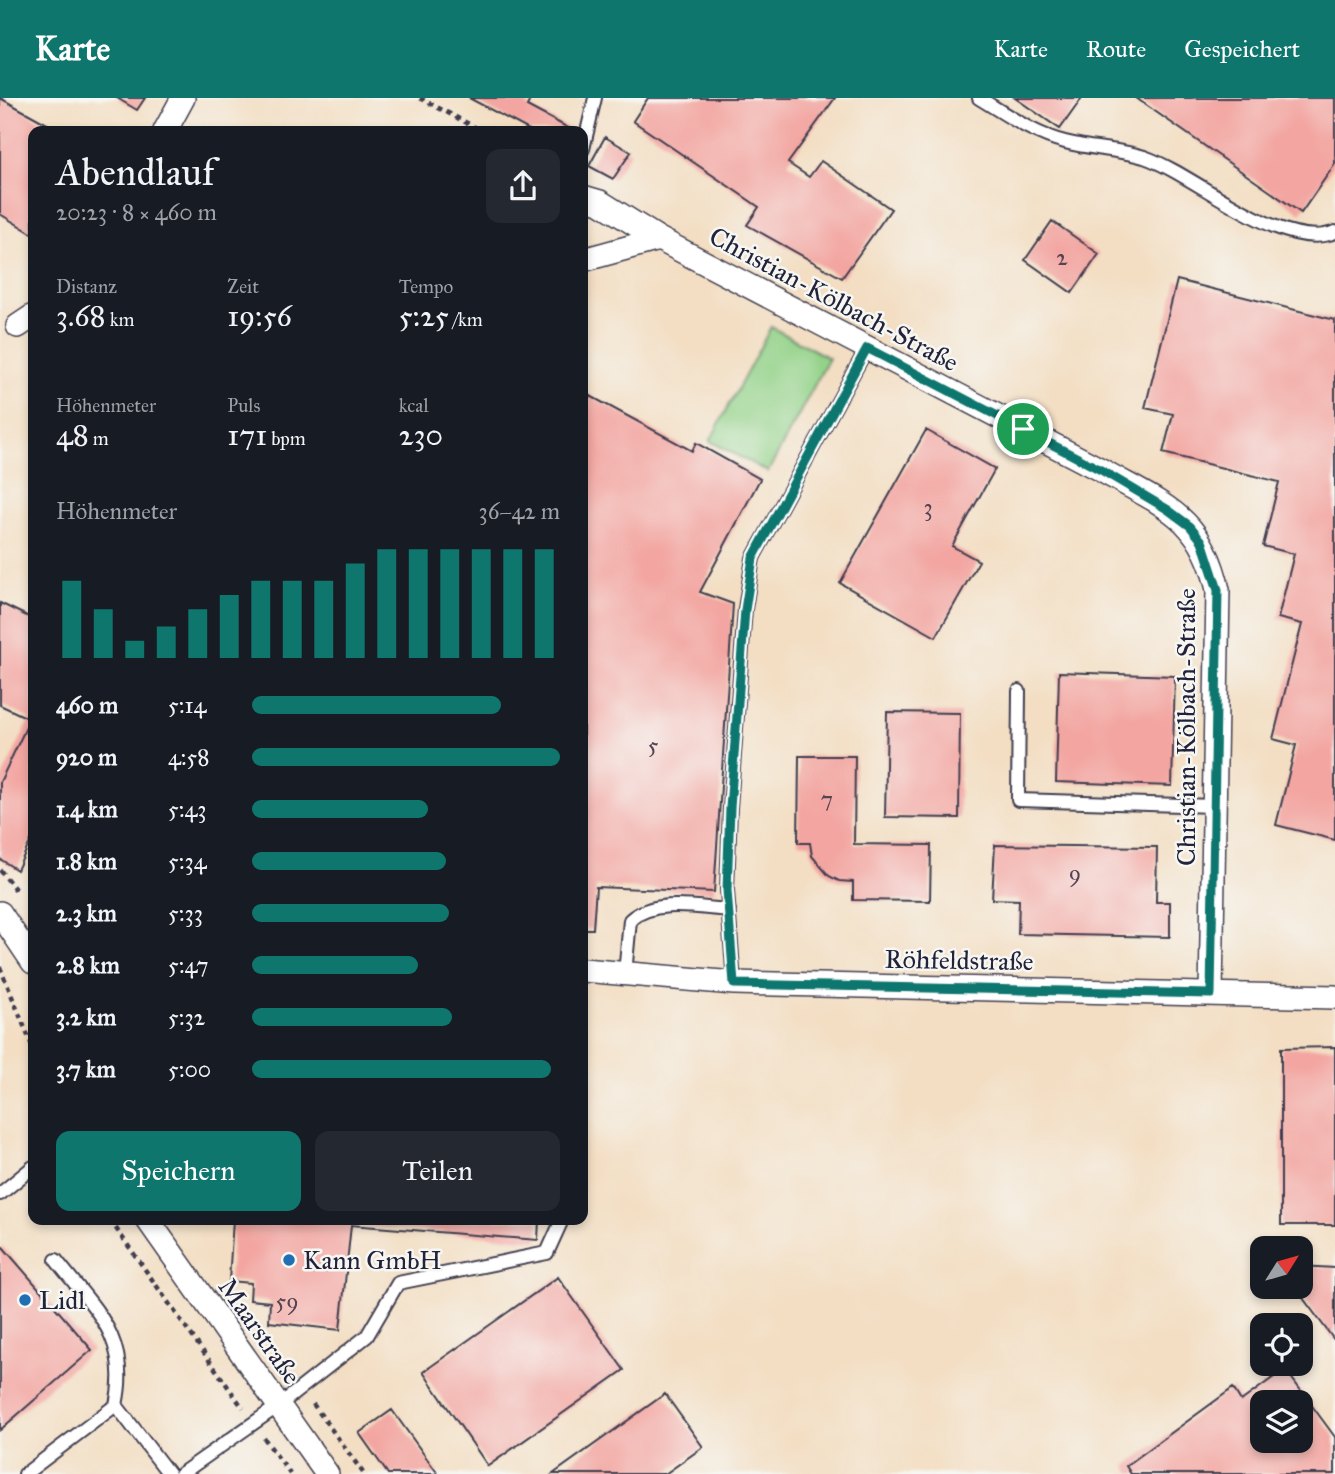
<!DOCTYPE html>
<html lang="de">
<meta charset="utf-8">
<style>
body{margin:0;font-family:"IM FELL Great Primer",serif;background:#242831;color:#f1f3f6;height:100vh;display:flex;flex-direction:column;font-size:26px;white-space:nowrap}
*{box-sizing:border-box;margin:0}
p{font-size:23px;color:#9ea1a6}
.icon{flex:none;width:38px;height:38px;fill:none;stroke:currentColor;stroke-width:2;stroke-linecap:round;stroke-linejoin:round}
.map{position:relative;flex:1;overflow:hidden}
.drawer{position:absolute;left:28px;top:28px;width:560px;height:1099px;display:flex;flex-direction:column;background:#171b24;border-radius:14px;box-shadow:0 4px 10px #0003}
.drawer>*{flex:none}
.needle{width:46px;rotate:53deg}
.buttons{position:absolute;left:1250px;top:1138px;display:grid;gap:14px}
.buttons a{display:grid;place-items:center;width:63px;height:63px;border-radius:14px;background:#171b24;box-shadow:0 4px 10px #0003;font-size:35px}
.pin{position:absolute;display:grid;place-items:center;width:60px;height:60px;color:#fff;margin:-30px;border:4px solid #fff;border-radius:50%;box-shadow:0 2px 7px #0007}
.round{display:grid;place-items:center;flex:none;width:74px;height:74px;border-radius:14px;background:#242831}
.headline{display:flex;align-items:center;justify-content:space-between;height:119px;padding:0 28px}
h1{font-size:38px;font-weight:600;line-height:52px}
.stats{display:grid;grid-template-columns:repeat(3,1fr);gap:10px;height:119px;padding:7px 28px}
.stats div{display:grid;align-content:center}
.stats b{font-size:30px;font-weight:600}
.stats small{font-size:19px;font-weight:400}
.stats p{font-size:19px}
.chart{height:196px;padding:14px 28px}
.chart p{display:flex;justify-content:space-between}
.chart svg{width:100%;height:126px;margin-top:7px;stroke:#0f766e;stroke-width:6}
.primary-button{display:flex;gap:14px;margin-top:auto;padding:14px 28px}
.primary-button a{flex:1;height:80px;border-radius:14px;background:#0f766e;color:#fff;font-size:28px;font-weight:600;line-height:80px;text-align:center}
.primary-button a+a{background:#242831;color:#f1f3f6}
ul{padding:0 28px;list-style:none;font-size:23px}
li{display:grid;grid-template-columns:112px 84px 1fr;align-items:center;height:52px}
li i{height:18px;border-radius:9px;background:#0f766e}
header{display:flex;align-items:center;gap:42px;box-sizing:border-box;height:98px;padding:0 35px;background:#0f766e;color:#fff}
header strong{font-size:33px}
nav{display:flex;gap:38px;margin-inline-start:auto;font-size:24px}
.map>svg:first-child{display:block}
.green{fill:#93d288;stroke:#5a7a62;stroke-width:2}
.building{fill:#f3a6a1;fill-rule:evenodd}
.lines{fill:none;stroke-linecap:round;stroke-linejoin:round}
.service-casing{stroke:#413e4f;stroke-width:16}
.minor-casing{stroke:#413e4f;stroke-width:26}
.path{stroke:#413e4f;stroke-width:4.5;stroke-dasharray:5 5;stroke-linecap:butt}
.service{stroke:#fff;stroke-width:12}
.minor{stroke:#fff;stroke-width:23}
.route-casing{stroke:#fff;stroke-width:14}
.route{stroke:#0f766e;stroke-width:9}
.poi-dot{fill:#1f6fb2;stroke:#f6f6f2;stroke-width:2.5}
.labels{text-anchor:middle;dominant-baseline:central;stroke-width:5;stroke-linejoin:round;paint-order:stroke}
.number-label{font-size:23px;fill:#564354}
.street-label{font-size:26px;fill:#22223b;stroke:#f6f6f2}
.poi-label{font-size:26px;fill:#22223b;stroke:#f6f6f2;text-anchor:start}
</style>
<header>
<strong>Karte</strong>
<nav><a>Karte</a><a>Route</a><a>Gespeichert</a></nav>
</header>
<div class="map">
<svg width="1335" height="1376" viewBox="0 0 1335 1376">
<rect width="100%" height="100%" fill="#f6f6f2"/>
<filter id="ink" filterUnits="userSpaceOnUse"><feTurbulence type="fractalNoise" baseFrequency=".0143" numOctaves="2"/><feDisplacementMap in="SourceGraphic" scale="14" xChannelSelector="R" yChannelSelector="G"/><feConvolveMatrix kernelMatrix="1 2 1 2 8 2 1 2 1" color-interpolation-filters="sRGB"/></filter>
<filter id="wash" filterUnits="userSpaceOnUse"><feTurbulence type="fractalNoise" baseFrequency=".00686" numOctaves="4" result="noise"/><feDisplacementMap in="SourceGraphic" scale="28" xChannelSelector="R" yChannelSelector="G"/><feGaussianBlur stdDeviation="1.57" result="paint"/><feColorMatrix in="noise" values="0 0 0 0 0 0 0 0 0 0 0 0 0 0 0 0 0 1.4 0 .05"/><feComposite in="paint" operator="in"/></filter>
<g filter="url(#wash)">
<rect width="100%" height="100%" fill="#f3dec3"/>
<path class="green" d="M771 229 829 260 768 374 710 343Z"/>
<g id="blocks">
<path class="building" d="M0 0 60 33H33V136L0 116Z
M117 0H145L137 12Z
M469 0H531L527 8 574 33H531Z
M648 0H835L788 65 809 79 821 63 891 111 842 180 747 127 759 109 633 23Z
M1015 0H1082L1060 31Z
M1136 0H1335V66L1301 115Z
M605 39 631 54 613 81 589 68Z
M1052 123 1099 156 1072 195 1025 162Z
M1177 182 1335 222V742L1276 727 1296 647 1273 641 1302 526 1278 520 1294 456 1263 448 1279 384 1163 355 1173 316 1145 310Z
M583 294 692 353 696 345 760 381 700 494 733 506 714 794 596 789 593 831H583Z
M926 332 995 371 952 448 979 463 936 539 840 485Z
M0 505 33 521V738L17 772 0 761V684L30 621 0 607Z
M1059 574 1175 578 1172 688 1056 684Z
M887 614 960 615 959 720 885 719Z
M799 658H855L854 746 931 747 930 803 853 802V784L839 783 829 778 812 758 810 745H798Z
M995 747 1157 749 1156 804H1170V839L1018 836 1019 802 992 801Z
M1335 949V1127H1281V950Z
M233 1122H539L538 1142 351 1127 340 1232 269 1224 270 1204 250 1202 251 1185 229 1183Z
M3 1149 92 1252 0 1332V1151Z
M1300 1168 1335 1170V1243L1294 1188H1300Z
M558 1179 624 1272 488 1368 423 1274Z
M1285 1271 1335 1339V1376H1131L1126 1368 1233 1290 1241 1303ZM1262 1304H1300V1342H1262Z
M665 1296 703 1349 665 1376H553Z
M392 1312 438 1376H388L359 1335Z"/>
</g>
</g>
<g filter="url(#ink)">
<use href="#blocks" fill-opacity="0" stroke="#413e4f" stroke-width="2"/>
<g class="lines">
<g class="service-casing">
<path id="service" d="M979 0C1007 17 1033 36 1065 44 1091 51 1118 51 1144 59 1195 76 1283 156 1335 134
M583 51 595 0
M1019 593 1018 702 1214 708
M625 876 630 822C655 800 698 810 729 812
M734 885 727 792 730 710 745 511 753 460 867 250
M0 1096 33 1069
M56 1162C94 1211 131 1239 116 1307
M25 1376 116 1307 169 1376
M181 1376 278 1308 367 1238 398 1185 547 1155 562 1122"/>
</g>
<g class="minor-casing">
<path id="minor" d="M165 33 183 0
M583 99 600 104 659 141 1101 372C1162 407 1202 417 1218 492L1211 896
M583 162 659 141
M18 228 33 218
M0 815 33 864
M583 872 734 885 1335 899
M148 1122 327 1376"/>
</g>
<path class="path" d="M420 0 482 33
M0 772 18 795
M0 869 33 950
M110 1122 243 1310
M313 1306 364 1376
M264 1340 290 1376"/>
<use href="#service" class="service"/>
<use href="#minor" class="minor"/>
</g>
</g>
<g class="lines" filter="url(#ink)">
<g class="route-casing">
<path id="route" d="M867 250 1101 372 1167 411 1190 428 1202 443 1218 492 1211 896 734 886 727 792 730 710 745 512 753 460Z"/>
</g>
<use href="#route" class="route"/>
</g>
<g class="poi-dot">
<circle cx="289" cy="1162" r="7"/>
<circle cx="25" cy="1202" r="7"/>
</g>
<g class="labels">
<g class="number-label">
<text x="1062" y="159">2</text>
<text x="928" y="409">3</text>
<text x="653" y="647">5</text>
<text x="827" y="701">7</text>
<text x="1075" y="775">9</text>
<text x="287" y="1203">59</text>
</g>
<g class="street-label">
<text transform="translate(834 201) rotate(28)">Christian-Kölbach-Straße</text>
<text transform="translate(1186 629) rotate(-90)">Christian-Kölbach-Straße</text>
<text transform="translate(959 862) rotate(1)">Röhfeldstraße</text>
<text transform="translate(260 1233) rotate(55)">Maarstraße</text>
</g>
<g class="poi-label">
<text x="303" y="1162">Kann GmbH</text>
<text x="39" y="1202">Lidl</text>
</g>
</g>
</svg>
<div class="buttons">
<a><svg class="needle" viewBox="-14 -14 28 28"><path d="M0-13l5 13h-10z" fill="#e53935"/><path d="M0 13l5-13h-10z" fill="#9ea1a6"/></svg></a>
<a><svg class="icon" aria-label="locate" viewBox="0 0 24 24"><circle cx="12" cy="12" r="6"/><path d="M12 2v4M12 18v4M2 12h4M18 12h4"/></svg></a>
<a><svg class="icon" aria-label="layers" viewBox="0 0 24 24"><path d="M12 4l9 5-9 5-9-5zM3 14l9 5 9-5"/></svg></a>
</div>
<div class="pin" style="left:1023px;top:331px;background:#1e9e55"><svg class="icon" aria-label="arrive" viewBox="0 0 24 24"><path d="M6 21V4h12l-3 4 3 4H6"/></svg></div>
<section class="drawer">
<div class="headline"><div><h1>Abendlauf</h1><p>20:23 · 8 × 460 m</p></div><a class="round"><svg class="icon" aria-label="share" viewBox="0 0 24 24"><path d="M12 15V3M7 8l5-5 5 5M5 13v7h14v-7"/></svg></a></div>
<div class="stats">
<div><p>Distanz</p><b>3.68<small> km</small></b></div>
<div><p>Zeit</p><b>19:56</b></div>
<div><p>Tempo</p><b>5:25<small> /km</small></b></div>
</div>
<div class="stats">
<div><p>Höhenmeter</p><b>48<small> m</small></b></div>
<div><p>Puls</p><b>171<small> bpm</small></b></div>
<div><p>kcal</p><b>230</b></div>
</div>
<div class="chart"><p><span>Höhenmeter</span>36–42 m</p>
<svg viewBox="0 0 160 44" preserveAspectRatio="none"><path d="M5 44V17M15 44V27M25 44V38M35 44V33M45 44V27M55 44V22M65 44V17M75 44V17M85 44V17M95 44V11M105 44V6M115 44V6M125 44V6M135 44V6M145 44V6M155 44V6"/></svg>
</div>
<ul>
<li><b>460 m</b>5:14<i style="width:81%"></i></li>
<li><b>920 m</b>4:58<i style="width:100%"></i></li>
<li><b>1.4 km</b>5:43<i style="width:57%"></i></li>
<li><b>1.8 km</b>5:34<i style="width:63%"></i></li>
<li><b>2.3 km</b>5:33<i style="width:64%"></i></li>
<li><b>2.8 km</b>5:47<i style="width:54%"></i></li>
<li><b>3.2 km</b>5:32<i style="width:65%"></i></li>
<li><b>3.7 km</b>5:00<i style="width:97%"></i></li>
</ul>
<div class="primary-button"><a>Speichern</a><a>Teilen</a></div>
</section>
</div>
